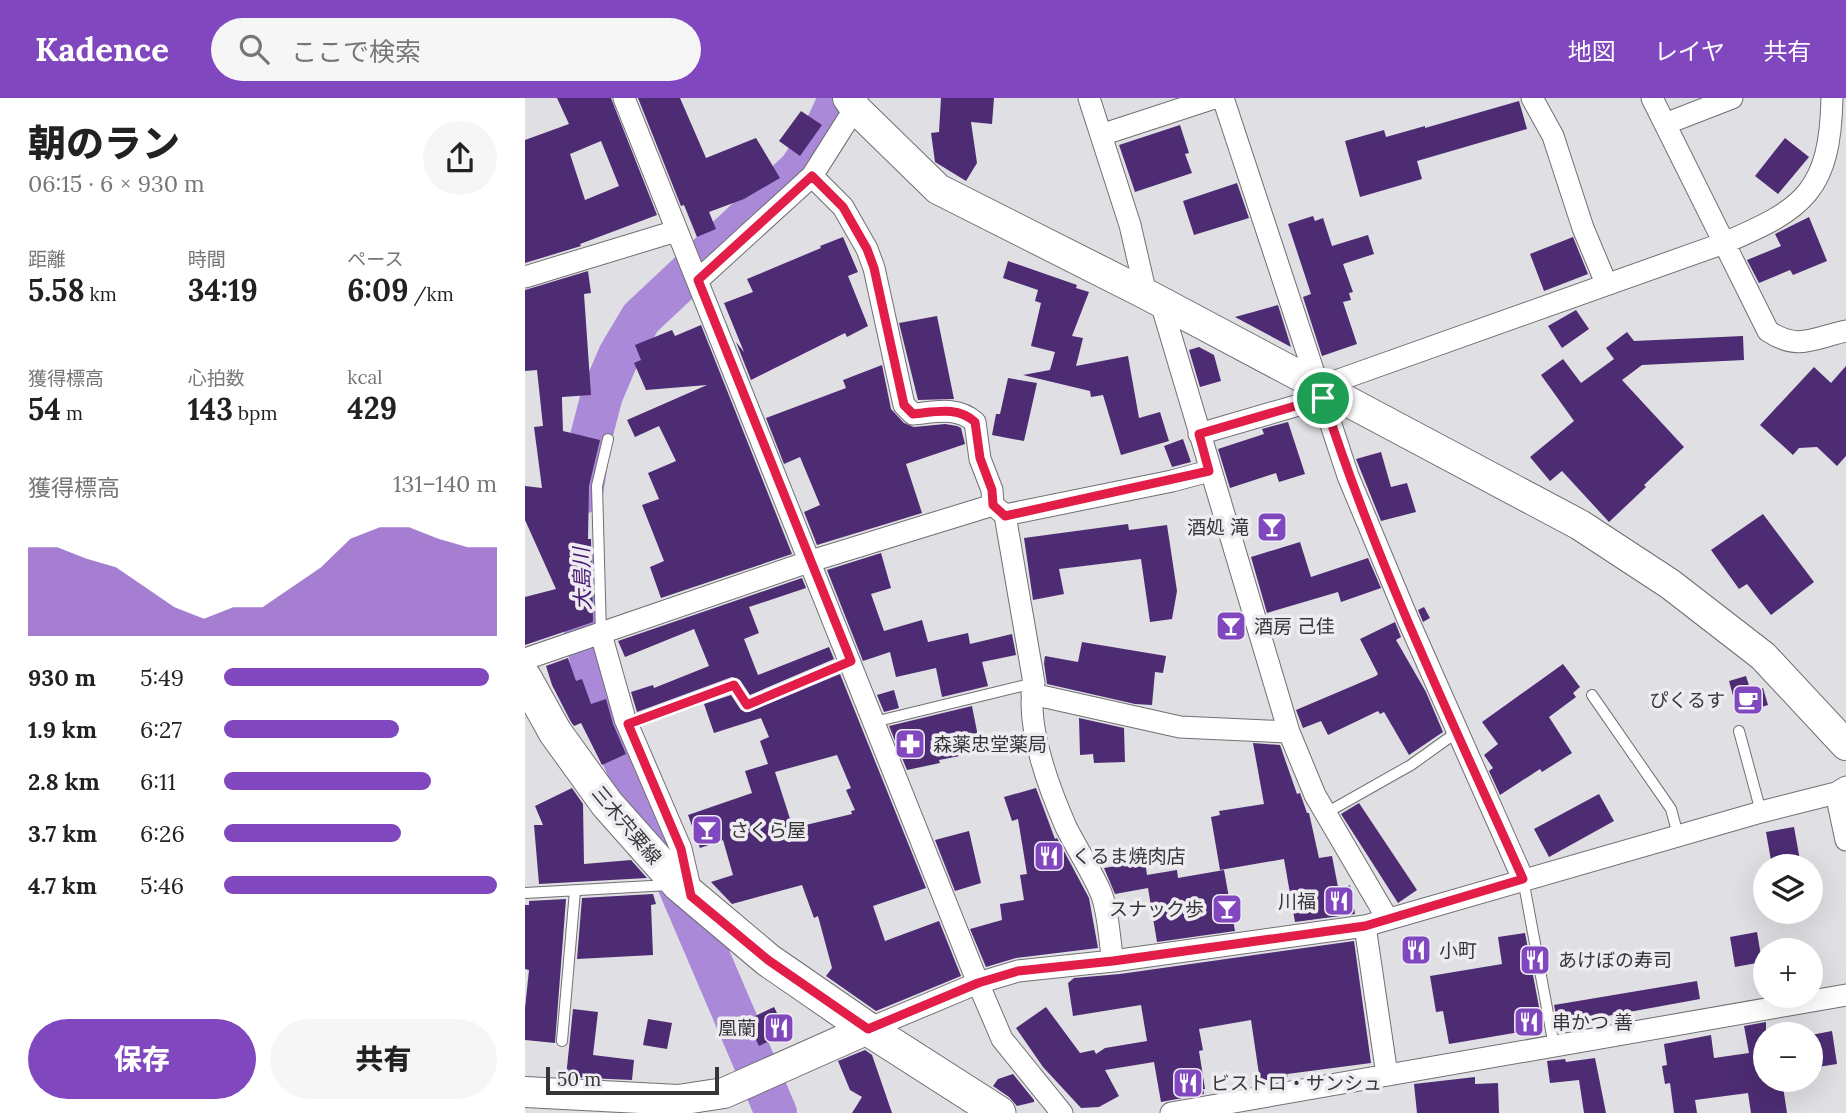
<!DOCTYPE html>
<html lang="ja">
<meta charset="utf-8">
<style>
body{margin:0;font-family:Lora,"Noto Sans JP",serif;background:#f6f6f6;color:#222;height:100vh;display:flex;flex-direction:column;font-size:26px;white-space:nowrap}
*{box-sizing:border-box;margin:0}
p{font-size:23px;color:#767676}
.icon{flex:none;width:38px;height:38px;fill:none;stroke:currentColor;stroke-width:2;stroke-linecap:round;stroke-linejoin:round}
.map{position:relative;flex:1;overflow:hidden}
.sheet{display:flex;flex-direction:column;background:#fff;width:525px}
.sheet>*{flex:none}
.buttons{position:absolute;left:1228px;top:756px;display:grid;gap:14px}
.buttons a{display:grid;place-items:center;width:70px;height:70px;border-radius:50%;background:#fff;box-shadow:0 7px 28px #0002;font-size:35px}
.scale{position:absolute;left:21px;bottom:18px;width:173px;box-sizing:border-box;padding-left:7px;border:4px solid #363637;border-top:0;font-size:19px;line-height:24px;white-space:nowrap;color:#363637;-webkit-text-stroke:5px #eeecf0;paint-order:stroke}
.pin{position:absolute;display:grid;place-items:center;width:60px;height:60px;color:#fff;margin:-30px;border:4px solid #fff;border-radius:50%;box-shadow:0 2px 7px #0007}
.round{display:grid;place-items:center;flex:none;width:74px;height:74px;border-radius:37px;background:#f6f6f6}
.head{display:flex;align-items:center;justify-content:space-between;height:119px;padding:0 28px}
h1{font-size:38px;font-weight:800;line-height:52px}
.stats{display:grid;grid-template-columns:repeat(3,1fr);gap:10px;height:119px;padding:7px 28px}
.stats div{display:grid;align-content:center}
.stats b{font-size:30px;font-weight:800}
.stats small{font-size:19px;font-weight:400}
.stats p{font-size:19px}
.chart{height:196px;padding:14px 28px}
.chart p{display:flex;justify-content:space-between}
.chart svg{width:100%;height:126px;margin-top:7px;fill:#8047be;opacity:.7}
.button{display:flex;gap:14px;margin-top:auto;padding:14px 28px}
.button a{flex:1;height:80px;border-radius:42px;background:#8047be;color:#fff;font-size:28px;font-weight:800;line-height:80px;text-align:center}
.button a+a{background:#f6f6f6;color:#222}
ul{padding:0 28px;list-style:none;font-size:23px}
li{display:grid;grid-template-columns:112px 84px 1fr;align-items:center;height:52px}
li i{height:18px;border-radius:9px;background:#8047be}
header{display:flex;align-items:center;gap:42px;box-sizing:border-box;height:98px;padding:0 35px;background:#8047be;color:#fff}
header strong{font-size:33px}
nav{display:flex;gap:38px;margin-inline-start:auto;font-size:24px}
.search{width:490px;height:63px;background:#f6f6f6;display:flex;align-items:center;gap:18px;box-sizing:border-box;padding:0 24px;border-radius:38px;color:#767676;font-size:26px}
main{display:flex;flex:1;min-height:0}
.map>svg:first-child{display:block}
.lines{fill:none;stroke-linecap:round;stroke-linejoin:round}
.river{stroke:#ab89d9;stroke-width:42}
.building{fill:#4d2c73;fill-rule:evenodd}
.lane-casing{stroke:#706f72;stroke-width:12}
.street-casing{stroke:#706f72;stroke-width:23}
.secondary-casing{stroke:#706f72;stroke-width:32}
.primary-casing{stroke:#706f72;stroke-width:35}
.lane{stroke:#fff;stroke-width:10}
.street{stroke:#fff;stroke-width:21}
.secondary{stroke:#fff;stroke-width:30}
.primary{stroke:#fff;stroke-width:33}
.route-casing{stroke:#fff;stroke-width:14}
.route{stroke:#e11d48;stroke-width:9}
.labels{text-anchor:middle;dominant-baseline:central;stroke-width:7;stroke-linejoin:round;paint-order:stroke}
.poi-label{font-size:19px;fill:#363637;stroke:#eeecf0;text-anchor:start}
.street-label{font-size:19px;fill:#363637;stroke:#eeecf0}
.water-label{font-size:21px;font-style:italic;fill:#481775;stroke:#eeecf0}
</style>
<header>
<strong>Kadence</strong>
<div class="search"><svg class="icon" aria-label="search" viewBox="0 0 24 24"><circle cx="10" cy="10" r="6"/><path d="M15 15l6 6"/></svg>ここで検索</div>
<nav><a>地図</a><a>レイヤ</a><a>共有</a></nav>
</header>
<main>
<section class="sheet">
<div class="head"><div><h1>朝のラン</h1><p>06:15 · 6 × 930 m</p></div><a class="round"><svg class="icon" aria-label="share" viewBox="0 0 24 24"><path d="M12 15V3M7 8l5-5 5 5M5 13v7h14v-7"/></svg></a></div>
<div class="stats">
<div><p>距離</p><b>5.58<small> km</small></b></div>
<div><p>時間</p><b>34:19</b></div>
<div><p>ペース</p><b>6:09<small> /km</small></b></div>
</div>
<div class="stats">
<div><p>獲得標高</p><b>54<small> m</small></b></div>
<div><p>心拍数</p><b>143<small> bpm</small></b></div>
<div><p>kcal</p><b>429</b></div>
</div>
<div class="chart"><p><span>獲得標高</span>131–140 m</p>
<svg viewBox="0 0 160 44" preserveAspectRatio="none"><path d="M0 44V13L10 13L20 17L30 20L40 27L50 34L60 38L70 34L80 34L90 27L100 20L110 10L120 6L130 6L140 10L150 13L160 13V44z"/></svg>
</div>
<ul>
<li><b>930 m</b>5:49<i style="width:97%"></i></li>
<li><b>1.9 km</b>6:27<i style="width:64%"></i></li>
<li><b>2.8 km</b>6:11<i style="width:76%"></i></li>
<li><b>3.7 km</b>6:26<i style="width:65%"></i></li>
<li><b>4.7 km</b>5:46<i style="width:100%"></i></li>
</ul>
<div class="button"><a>保存</a><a>共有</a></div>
</section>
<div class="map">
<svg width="1321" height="1015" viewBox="0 0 1321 1015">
<rect width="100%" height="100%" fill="#e0dfe3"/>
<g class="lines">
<path class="river" d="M57 395 66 339 77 297 94 257 116 220 274 72C290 50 304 26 314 0
M56 470C54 554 84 633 120 709L251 1015"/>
</g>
<path class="building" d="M32 0H86L132 117 55 146 56 148 0 165V42L44 26ZM76 43 94 88 60 102 45 56Z
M113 0H155L181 60 231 40 255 80 219 101 184 114 191 131 172 139 159 107 156 108Z
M416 0H469L467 26 446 24 452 65 441 83 410 64 406 35 414 34Z
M994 3 1002 31 892 63 897 81 835 99 820 43 859 32 861 39 900 28V30Z
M276 13 297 27 275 58 254 43Z
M655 27 664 55 660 56 667 75 610 94 594 47Z
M1260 40 1284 59 1253 96 1230 78Z
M712 85 724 120 669 137 658 103Z
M788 118 790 123 798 120 807 148 843 137 849 156 818 166 828 194 824 195 826 202 818 204 832 246 797 258 778 199 786 196 763 126Z
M1284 119 1302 163 1268 177 1265 172 1234 185 1222 162 1256 148 1250 136Z
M318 139 333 174 323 178 343 228 322 239 320 235 226 282 211 244 219 254 199 205 228 194 222 181 296 150 295 148Z
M1048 139 1063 176 1019 193 1005 156Z
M483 163 552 187 551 190 564 194 547 238 558 240 551 268 603 258 614 320 635 314 644 343 596 357 578 297 566 299 565 293 498 277 525 272 530 254 506 248 516 205 510 203 513 192 478 180Z
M63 173 66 195 59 196 66 297 37 299V303L38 333 75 342 64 388 63 441H66L68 524 0 547V499L31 491 0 422V388L17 390 9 329 18 328 12 272 0 273V192Z
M753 207 766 249 710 219Z
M1051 212 1064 231 1037 250 1023 228Z
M412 218 429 301 393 302 374 225Z
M176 227 267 456 136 500 125 469 139 463 117 407 134 401 123 375 151 363 134 328 110 339 102 322 182 287 121 292 109 265 116 262 110 247 147 232 150 238Z
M1102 234 1109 243 1218 238 1219 262 1117 267 1097 282 1159 349 1119 387 1121 389 1084 424 1037 373 1025 383 1005 359 1049 323 1016 277 1038 261 1056 285 1089 261 1081 250Z
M674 249 689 257 696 283 675 289 664 252Z
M357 267 366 311 379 325 389 329 420 326 432 328 436 330 440 346 381 366 397 415 292 447 279 414 295 407 275 359 259 366 241 320 321 290 318 282Z
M1321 268V358L1312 368 1292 349 1274 350 1268 357 1235 327 1289 269 1306 285Z
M483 280 512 285 499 343 467 337 471 316H475Z
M763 324 780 376 754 384 751 375 705 390 693 351 739 336 737 331Z
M658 341 666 364 647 369 639 348Z
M856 354 866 389 882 385 891 414 856 423 831 361Z
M1238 416 1289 484 1246 517 1222 486 1214 491 1186 452Z
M603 426 604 432 642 427 652 493 647 521 625 524 616 461 534 471 539 496 508 502 499 440Z
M775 444 786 479 843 460 856 490 816 504 813 494 742 515 726 459Z
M356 455 366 490 346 496 359 533 397 522 403 544 443 535 445 546 487 536 491 557 457 564 463 588 417 599 411 570 371 579 365 554 338 563 302 472Z
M277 480 281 490 224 509 234 535 219 541 233 577 304 549 309 561 225 597 215 582 207 579 112 614 106 594 128 587 129 590 184 568 169 531 100 559 93 543Z
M899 509 905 520 898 524 893 512Z
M870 524 876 539 871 542 901 594 918 634 884 657 859 614 855 616 853 613 803 637 796 623 778 630 771 612 851 578 853 576 835 541Z
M557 544 641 558 638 575 630 574 627 607 610 606 522 586 519 565 520 558 553 564Z
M43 560 51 583 57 581 66 606 81 601 88 626 101 656 77 667 56 625 49 628 46 624 27 587 21 568Z
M1038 566 1055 589 1048 595 1051 599 1024 619 1047 655 1017 674 1015 671 975 697 964 673 968 670 959 657 973 646 957 624Z
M315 576 401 790 348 808 360 843 414 823 436 878 351 913 301 878 307 870 293 818 289 820 277 787 207 806 186 784 208 777 198 742 175 750 163 717 227 695 220 673 243 666 235 643 244 639 236 620 189 635 179 606 206 597 216 612 224 614ZM312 657 326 690 321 692 330 712 326 713 327 716 268 730 250 674Z
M1221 578 1226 594 1238 590 1243 607 1213 616 1204 583Z
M369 592 374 610 359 614 352 597Z
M447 608 456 654 414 662 415 665 382 672 364 628Z
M554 620 599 630 600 664 569 665 568 656 555 657Z
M728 645 755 647 772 696 775 695 782 715H784L794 760 807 758 814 794 825 787 830 816 770 824 759 761 695 772 686 719 695 717 694 713 739 706Z
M47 690 58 706 59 766 106 762 122 780 14 786 9 727H18L10 708Z
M511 690 530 741 532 740 564 800 573 850 491 860 461 869 445 831 477 822 475 806 499 802 495 777 502 776 493 721 487 723 479 699Z
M1074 696 1089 723 1024 759 1009 731Z
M834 705 892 792 873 805 816 716Z
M1269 729 1276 768H1247L1241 734Z
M444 733 456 785 430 793 410 742Z
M620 763 622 777 652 772 653 780 699 772 710 833 632 844 623 790 590 796 579 770Z
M128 796 131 806 126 807 128 857 52 861 57 800Z
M41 801 30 945 0 942V910L4 872 0 871V807H4V803Z
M1232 834 1237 864 1210 869 1205 839Z
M1000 835 1018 930 924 946 918 913 911 914 905 878 977 866 973 839Z
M829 843 846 965 762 976 763 979 735 983 726 922 674 931 678 952 674 953 680 991H678L679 996 636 1004 629 964 580 972 594 998 574 1009 556 1010 518 969 491 930 521 909 555 955 569 952 571 956 580 950 622 943 616 907 548 918 543 885 549 880 595 876Z
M1172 883 1175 901 1033 927 1029 907Z
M249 909 262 935 234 948 222 922Z
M48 911 73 914 68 957 109 962 107 982 41 979Z
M123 921 147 925 142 951 118 947Z
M1241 924V982H1257L1262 1015H1226L1223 995 1170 1002 1172 1015H1149L1145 985 1140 986 1137 968 1142 967 1139 946 1186 937 1189 960 1224 955 1219 928Z
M1307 933 1312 966 1286 970V937Z
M340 952 347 957 367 1015H327L337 999 325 992 313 963Z
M1070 960 1081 1015H1059L1054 982 1025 985 1022 963 1040 961 1041 964Z
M488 976 509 1002V1004L492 1008 484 999 468 988 473 981Z
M950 979V986L973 985 974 1015H892L889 986Z"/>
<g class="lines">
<g class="lane-casing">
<path id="lane" d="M76 536 72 388 83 341
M1067 597 1146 711 1153 737
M349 624 509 585
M103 626 209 587 222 607 326 563
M1214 633 1236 714
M801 715 886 667 932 634
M998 781 1029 948
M0 795 144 787
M37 943 50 793"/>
</g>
<g class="street-casing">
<path id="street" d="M99 0 453 885 477 941 537 1015
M564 0 605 127 621 196
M698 0 823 378 884 524 998 781
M1007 0 1028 38 1058 130 1081 185
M1127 0 1243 233C1273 253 1288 240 1321 233
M1140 26 1207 0
M576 37 689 0
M287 78 318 109 342 151 349 170 379 307 388 316C411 314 432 308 450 324L455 361 467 392 468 407
M0 179 151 133
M173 182 287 78 330 10 332 0
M636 205 764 634 790 697 862 820
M794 289 1199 145C1280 111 1305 92 1307 0
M674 336 798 300
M480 417 647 383 684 373
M76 536 100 621 156 751 166 794
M0 561 286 463 468 407 480 417 509 585C500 626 524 690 541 729 552 751 566 772 576 795 584 815 584 842 588 863
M507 596 655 629 764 634
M1311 695 1321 742
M840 828 862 977
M343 931 453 885 493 873 588 863 840 828 1236 714 1311 695 1321 689
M646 1015 1321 897"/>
</g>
<g class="secondary-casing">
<path id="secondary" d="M323 0 330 10 413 91 621 196 1055 427 1145 486 1238 558 1321 647
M0 994 153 1002 199 995 343 931"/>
</g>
<g class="primary-casing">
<path id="primary" d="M0 580 30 634 82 706 154 787 243 862 343 931 474 1015"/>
</g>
<use href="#lane" class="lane"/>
<use href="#street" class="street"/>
<use href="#secondary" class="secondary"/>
<use href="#primary" class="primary"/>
</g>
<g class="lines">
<g class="route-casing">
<path id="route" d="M287 78 318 109 342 151 349 170 379 307 388 316C411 314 432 308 450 324L455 360 467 392 468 407 480 418 684 373 674 336 798 300C851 465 927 623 998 781L840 828 588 863 493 873 453 885 343 931 243 862 166 798 156 751 103 626 209 587 222 607 326 563 173 182Z"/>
</g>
<use href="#route" class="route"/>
</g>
<defs>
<g id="bar-square" transform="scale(1.575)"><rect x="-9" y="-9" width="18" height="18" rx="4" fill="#8047be" stroke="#eeecf0"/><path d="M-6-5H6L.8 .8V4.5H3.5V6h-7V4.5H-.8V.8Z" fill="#fff"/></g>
<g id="cafe-square" transform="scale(1.575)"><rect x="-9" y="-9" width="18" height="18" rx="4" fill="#8047be" stroke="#eeecf0"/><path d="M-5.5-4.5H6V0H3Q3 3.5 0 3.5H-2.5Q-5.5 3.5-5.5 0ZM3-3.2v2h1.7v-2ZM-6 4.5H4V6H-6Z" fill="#fff"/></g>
<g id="pharmacy-square" transform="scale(1.575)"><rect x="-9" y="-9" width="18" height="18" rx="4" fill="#8047be" stroke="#eeecf0"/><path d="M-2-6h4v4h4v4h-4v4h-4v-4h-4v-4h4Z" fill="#fff"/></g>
<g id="restaurant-square" transform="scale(1.575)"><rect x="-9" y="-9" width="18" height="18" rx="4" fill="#8047be" stroke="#eeecf0"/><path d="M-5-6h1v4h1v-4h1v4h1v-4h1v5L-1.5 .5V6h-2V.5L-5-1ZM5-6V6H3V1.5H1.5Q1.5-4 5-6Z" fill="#fff"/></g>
</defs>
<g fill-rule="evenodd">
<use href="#bar-square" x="747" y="429"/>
<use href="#bar-square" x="706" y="528"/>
<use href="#cafe-square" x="1223" y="602"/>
<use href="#pharmacy-square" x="385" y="646"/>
<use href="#bar-square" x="182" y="732"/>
<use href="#restaurant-square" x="524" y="758"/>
<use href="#restaurant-square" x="814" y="803"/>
<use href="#bar-square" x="702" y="811"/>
<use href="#restaurant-square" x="891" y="852"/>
<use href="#restaurant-square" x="1010" y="862"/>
<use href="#restaurant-square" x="1004" y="924"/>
<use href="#restaurant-square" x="254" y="930"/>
<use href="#restaurant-square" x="663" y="985"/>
</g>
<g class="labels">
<g class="poi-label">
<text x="724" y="429" text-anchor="end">酒処 滝</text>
<text x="729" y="528">酒房 己佳</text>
<text x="1200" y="602" text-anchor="end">ぴくるす</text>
<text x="408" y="646">森薬忠堂薬局</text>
<text x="205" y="732">さくら屋</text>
<text x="547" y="758">くるま焼肉店</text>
<text x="791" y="803" text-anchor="end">川福</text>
<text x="679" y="811" text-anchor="end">スナック歩</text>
<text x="914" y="852">小町</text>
<text x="1033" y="862">あけぼの寿司</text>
<text x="1027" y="924">串かつ 善</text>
<text x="231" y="930" text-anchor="end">凰蘭</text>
<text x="686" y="985">ビストロ・サンシュ</text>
</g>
<g class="street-label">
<text transform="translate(102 727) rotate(50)">三木宍粟線</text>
</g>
<g class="water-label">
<text transform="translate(57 481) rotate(-92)">大島川</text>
</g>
</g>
</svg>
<div class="buttons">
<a><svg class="icon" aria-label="layers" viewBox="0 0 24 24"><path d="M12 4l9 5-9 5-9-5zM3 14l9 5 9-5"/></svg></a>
<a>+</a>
<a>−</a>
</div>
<div class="scale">50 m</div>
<div class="pin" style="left:798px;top:300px;background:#1e9e55"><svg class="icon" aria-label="arrive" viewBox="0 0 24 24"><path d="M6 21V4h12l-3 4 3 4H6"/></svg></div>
</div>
</main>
